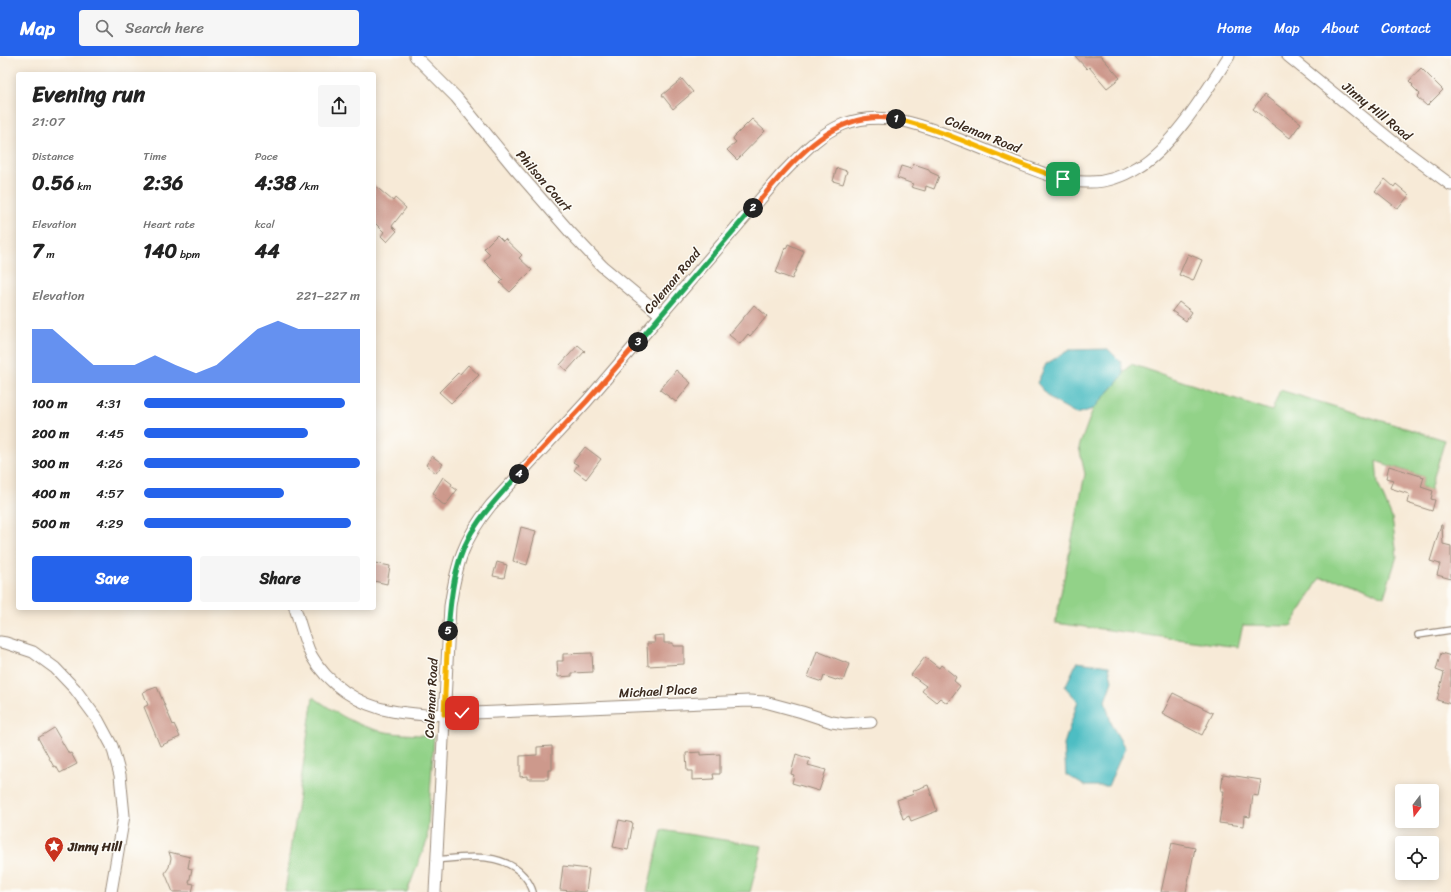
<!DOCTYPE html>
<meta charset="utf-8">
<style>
body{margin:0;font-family:Sriracha,sans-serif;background:#f6f6f6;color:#222;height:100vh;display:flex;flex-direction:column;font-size:15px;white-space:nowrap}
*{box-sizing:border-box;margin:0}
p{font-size:13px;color:#767676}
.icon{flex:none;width:22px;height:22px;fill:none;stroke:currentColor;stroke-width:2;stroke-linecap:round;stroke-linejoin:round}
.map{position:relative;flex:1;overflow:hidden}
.sheet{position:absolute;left:16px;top:16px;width:360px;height:538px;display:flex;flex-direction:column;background:#fff;border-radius:4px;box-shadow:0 2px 10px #0003}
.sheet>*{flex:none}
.needle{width:26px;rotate:196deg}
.tools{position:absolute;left:1395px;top:728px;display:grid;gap:8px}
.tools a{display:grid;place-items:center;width:44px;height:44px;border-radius:4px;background:#fff;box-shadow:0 2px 10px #0003;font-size:20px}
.pin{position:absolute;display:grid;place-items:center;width:34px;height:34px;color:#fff;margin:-17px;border-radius:8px;box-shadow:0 2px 6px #0006}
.km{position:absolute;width:20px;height:20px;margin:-10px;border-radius:50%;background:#222;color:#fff;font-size:11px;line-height:20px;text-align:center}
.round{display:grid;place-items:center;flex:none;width:42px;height:42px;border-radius:4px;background:#f6f6f6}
.head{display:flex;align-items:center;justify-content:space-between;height:68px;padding:0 16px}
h1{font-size:22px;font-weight:800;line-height:30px}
.stats{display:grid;grid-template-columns:repeat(3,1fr);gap:6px;height:68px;padding:4px 16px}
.stats div{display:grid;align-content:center}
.stats b{font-size:20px;font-weight:800}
.stats small{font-size:11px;font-weight:400}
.stats p{font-size:11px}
.chart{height:112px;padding:8px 16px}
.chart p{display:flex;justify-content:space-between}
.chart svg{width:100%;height:72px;margin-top:4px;fill:#2563eb;opacity:.7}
.action{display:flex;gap:8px;margin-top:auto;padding:8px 16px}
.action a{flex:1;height:46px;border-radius:4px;background:#2563eb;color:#fff;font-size:16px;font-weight:800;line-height:46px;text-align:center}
.action a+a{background:#f6f6f6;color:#222}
ul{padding:0 16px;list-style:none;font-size:13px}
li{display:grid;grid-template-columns:64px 48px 1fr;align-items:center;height:30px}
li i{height:10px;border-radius:5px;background:#2563eb}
header{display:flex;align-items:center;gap:24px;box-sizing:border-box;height:56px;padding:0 20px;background:#2563eb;color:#fff}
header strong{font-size:19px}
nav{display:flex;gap:22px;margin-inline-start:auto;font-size:14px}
.search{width:280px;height:36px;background:#f6f6f6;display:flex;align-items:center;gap:10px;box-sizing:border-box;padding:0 14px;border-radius:4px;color:#767676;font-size:15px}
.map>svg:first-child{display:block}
.green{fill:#92d288;stroke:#667e53}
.water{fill:#4ebdc3;stroke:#447470}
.building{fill:#cd998c}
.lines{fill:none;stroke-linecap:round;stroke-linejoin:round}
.lane-casing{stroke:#998a7a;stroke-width:8}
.street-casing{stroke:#998a7a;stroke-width:13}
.lane{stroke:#fff;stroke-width:5.5}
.street{stroke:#fff;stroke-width:11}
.split-1-casing{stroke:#fff;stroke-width:8}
.split-2-casing{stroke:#fff;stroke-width:8}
.split-3-casing{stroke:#fff;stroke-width:8}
.split-4-casing{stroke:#fff;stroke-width:8}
.split-5-casing{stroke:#fff;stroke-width:8}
.split-6-casing{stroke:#fff;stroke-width:8}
.split-1{stroke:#f5b400;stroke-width:5}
.split-2{stroke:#f0652b;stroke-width:5}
.split-3{stroke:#22a559;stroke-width:5}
.split-4{stroke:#f0652b;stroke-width:5}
.split-5{stroke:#22a559;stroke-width:5}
.split-6{stroke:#f5b400;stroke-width:5}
.labels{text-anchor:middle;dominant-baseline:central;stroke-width:3;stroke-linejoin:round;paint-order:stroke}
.street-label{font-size:13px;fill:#3b2a1e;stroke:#fdfcf7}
.poi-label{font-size:13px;font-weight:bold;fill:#3b2a1e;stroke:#fdfcf7;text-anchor:start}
</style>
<header>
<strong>Map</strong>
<div class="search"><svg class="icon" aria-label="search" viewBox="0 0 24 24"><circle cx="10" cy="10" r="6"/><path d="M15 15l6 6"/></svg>Search here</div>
<nav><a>Home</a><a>Map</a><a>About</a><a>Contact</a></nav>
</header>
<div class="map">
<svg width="1451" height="836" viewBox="0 0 1451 836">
<rect width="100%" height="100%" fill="#fdfcf7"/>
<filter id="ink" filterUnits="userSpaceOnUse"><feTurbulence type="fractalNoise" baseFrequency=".025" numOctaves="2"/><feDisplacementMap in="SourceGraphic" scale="8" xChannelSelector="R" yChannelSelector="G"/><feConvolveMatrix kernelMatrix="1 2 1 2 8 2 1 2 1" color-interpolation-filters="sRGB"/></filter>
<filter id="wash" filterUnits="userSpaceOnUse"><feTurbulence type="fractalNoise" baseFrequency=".012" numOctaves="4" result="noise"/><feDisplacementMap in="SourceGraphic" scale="16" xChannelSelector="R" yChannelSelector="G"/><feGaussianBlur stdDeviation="0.9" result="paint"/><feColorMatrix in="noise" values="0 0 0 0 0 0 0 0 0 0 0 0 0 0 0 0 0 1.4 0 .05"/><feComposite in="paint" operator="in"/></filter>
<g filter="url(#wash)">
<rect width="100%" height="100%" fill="#f7ead7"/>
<path class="green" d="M1131 308 1272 355 1280 334 1445 384 1429 437 1424 435 1425 432 1421 431 1424 421 1376 405 1378 428 1392 462 1397 500 1384 541 1349 525 1320 522 1291 570 1243 569 1238 591 1055 567 1085 418 1079 391 1093 353 1115 329Z
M313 641C332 654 351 667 373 673 392 679 414 678 434 680L427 785 407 836H285Z
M662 774 762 790 750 836H647Z"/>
<path class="water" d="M1108 293 1121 306 1124 318 1115 329 1093 353 1077 358 1052 344 1037 327 1046 308 1069 294Z
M1077 606 1109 610 1112 625 1105 645 1112 670 1125 692 1108 730H1085L1066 719 1064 688 1078 645 1065 631Z"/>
<g id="blocks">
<path class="building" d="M1075 0H1101L1120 22 1107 32 1089 11 1087 13Z
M1421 12 1443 34 1427 50 1417 41 1420 38 1412 30 1413 29 1409 25Z
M682 23 693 36 673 53 662 39Z
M1264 39 1301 67 1290 82 1253 53Z
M752 63 765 75 737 104 727 94 736 86 733 83 734 81Z
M914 108 929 113 930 116 939 120 934 133 926 130 925 135 911 131 913 128 897 122 901 110 911 113Z
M837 112 847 115 843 128 833 125Z
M1385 123 1394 131 1396 128 1409 139 1398 153 1375 135Z
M374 129 393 145 395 142 406 152 392 170 397 175 387 186 381 180 384 176 374 166Z
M497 179 503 185 505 183 522 199 519 202 532 214 510 236 500 227 503 224 484 205 490 198 484 192Z
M788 188 804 195 792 223 776 217 785 192 786 193Z
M1188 198 1202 204 1193 225 1179 219Z
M1179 246 1192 256 1186 265 1172 255Z
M754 249 767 260 750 280 748 278 740 288 729 279Z
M578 289 585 295 567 315 560 309Z
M468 309 479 319 451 347 439 336 458 317 460 318Z
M676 314 691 327 676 346 660 334Z
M585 391 601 403 586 423 574 414 578 409 573 406Z
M432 400 443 408 436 417 426 409Z
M1389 410 1424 421 1421 431 1433 435 1431 443 1435 444 1432 455 1407 447 1409 438 1390 432 1393 424 1386 422Z
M443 421 452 428 451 430 457 434 445 450 434 441 436 439 433 437Z
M1441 469H1442L1443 488 1451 490V523L1437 519 1440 508 1430 505Z
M521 471 536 475 527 509 513 505Z
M497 506 507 509 504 522 493 520Z
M375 507 390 510 387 528 374 525V509Z
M664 579V587H673V590H684V608L648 610 647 587H655L654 580Z
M817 595 849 608 843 625 837 623 836 624 824 620 822 626 808 621Z
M592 597 593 616 572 617V620L558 621 557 605H563V598Z
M1441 597 1451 600V648L1437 644 1444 617 1436 614Z
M925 601 939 612 941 609 956 621 954 625 960 630 947 647 940 642 936 646 922 635 926 630 911 619Z
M157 631 173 669 174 668 180 681 160 690 144 651 148 649 143 636Z
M1173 637 1213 657 1202 679 1162 658Z
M54 672 69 698 71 697 77 708 60 717 56 710 54 711 38 682Z
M552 690V714H548V723H527V720L520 721V700L537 699V691Z
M700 696V699L720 698V718H713L714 723 692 724V715H687L686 697Z
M796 698 810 703 808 709 826 714 819 735 792 727 794 719 791 718Z
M1223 718 1261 724 1258 740 1253 739 1250 761 1244 760 1243 770 1219 767 1224 735H1221Z
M928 729 937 755 911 765 909 760 903 763 897 744 914 738 912 735Z
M619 764 633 767 628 794 613 791Z
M1172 787 1195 792 1186 836H1161Z
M169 796 190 801 188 812 192 813 189 827 194 828 192 836H173L165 817 169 811 171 802Z
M563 810 589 813 586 836 560 834Z"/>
</g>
</g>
<g filter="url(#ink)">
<use href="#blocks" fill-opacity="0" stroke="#998a7a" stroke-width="1"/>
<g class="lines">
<g class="lane-casing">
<path id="lane" d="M1418 579 1451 574
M436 804C465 801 502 795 524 820 529 826 531 829 533 836"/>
</g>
<g class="street-casing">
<path id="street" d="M415 0 456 41 516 114 570 176 602 210 661 259
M1288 0 1396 88 1451 129
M295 552C300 567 304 584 311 599 327 628 360 650 392 655 403 657 415 658 426 659L749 645 765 646 802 656 832 666 845 668 871 666
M0 586 6 587 33 596 55 612 75 633 98 664 112 690 120 719 124 760 111 836
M435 836 450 550C457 506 463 484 491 449L587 345 781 119C800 100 818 78 844 68 885 53 925 70 963 85 983 93 1003 101 1022 109 1042 117 1064 126 1086 126 1104 127 1122 121 1138 111 1173 91 1207 34 1229 0"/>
</g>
<use href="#lane" class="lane"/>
<use href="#street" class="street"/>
</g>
</g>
<g class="lines" filter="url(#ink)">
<g class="split-1-casing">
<path id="split-1" d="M896 63C921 68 945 78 969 87 1000 100 1031 113 1063 123"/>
</g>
<g class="split-2-casing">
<path id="split-2" d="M753 152C790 109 832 51 896 63"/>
</g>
<g class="split-3-casing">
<path id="split-3" d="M638 286 753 152"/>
</g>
<g class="split-4-casing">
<path id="split-4" d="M519 418 587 345 638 286"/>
</g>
<g class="split-5-casing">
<path id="split-5" d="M448 575C451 537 455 497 479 465 491 448 505 433 519 418"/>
</g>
<g class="split-6-casing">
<path id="split-6" d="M448 575 444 658 462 657"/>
</g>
<use href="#split-1" class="split-1"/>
<use href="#split-2" class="split-2"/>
<use href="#split-3" class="split-3"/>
<use href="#split-4" class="split-4"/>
<use href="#split-5" class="split-5"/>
<use href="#split-6" class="split-6"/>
</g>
<defs>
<g id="sight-pin" transform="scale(1)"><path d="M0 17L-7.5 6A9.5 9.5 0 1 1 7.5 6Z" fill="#c8321e" stroke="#fdfcf7"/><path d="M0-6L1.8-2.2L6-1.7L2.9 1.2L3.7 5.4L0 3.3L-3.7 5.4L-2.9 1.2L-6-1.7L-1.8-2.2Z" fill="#fff"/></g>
</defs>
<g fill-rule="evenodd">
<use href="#sight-pin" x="54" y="790"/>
</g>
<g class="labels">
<g class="street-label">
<text transform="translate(1377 55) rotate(39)">Jinny Hill Road</text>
<text transform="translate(983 78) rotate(22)">Coleman Road</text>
<text transform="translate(544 125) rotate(49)">Philson Court</text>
<text transform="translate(672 225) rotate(-50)">Coleman Road</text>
<text transform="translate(658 635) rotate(-3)">Michael Place</text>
<text transform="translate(431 642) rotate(-87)">Coleman Road</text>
</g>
<g class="poi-label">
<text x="68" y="790">Jinny Hill</text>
</g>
</g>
</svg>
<div class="tools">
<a><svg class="needle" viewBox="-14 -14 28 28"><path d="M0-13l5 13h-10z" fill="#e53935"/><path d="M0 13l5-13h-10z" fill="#767676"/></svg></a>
<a><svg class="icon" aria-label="locate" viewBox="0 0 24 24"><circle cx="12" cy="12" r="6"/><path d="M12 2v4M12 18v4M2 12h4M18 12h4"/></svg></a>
</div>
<div class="pin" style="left:1063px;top:123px;background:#1e9e55"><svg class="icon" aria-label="arrive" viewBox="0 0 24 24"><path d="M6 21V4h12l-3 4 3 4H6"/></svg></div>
<div class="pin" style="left:462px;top:657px;background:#d93025"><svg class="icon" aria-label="check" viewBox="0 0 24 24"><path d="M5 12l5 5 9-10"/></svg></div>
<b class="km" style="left:896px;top:63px">1</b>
<b class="km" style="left:753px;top:152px">2</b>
<b class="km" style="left:638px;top:286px">3</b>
<b class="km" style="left:519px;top:418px">4</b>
<b class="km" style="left:448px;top:575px">5</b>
<section class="sheet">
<div class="head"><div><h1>Evening run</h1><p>21:07</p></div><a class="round"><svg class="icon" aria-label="share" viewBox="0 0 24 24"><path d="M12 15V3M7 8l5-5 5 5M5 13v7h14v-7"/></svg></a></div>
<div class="stats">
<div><p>Distance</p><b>0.56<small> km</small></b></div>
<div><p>Time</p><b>2:36</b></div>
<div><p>Pace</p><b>4:38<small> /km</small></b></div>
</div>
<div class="stats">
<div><p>Elevation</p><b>7<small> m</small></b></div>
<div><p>Heart rate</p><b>140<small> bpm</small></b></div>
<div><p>kcal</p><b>44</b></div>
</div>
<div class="chart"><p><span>Elevation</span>221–227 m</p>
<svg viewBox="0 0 160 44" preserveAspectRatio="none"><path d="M0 44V11L10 11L20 22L30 33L40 33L50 33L60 27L70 33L80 38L90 33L100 22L110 11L120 6L130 11L140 11L150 11L160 11V44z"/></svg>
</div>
<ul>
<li><b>100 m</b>4:31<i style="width:93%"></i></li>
<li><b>200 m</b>4:45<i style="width:76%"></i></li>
<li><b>300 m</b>4:26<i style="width:100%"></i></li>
<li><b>400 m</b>4:57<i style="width:65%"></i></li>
<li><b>500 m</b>4:29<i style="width:96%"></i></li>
</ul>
<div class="action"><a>Save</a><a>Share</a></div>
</section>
</div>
